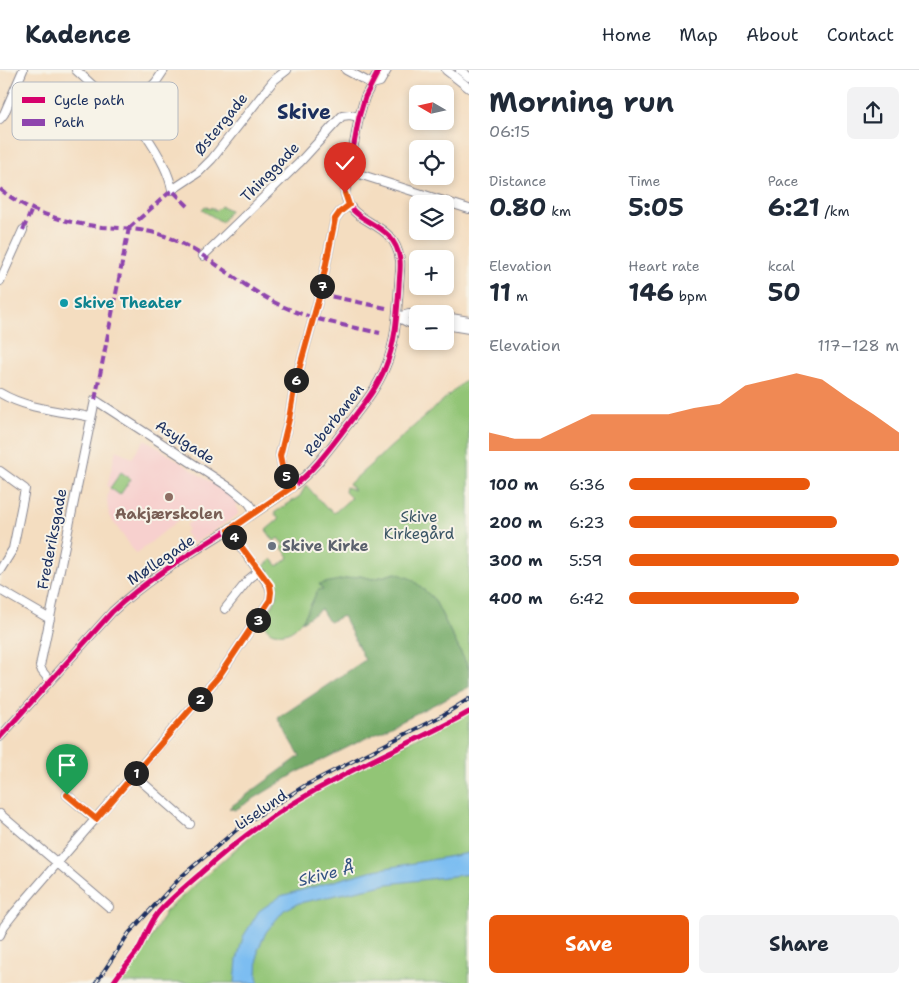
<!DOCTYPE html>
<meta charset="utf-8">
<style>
body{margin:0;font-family:"Shantell Sans",sans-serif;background:#f2f2f3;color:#1f2937;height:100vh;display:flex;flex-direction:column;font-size:19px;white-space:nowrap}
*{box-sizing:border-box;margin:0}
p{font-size:16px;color:#747a83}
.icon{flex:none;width:28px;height:28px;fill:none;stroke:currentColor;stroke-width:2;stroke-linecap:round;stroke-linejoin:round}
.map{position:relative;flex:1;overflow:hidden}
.sheet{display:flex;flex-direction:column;background:#fff;width:450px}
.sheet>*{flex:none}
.needle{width:32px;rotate:279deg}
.buttons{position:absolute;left:409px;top:15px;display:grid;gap:10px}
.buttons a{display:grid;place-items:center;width:45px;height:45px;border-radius:8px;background:#fff;box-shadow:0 2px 8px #0003;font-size:25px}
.pin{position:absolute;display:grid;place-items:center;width:42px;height:42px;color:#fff;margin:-51px -21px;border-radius:50% 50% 50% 0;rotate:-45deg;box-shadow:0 0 5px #0007}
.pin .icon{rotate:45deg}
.km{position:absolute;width:25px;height:25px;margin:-12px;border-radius:50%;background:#222;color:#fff;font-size:14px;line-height:25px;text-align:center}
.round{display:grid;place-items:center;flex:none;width:52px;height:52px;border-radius:8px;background:#f2f2f3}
.head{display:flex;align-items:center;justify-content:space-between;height:85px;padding:0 20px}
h1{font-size:28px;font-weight:700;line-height:38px}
.stats{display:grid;grid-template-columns:repeat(3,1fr);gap:8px;height:85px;padding:5px 20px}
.stats div{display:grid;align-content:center}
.stats b{font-size:25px;font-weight:700}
.stats small{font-size:14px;font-weight:400}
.stats p{font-size:14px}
.chart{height:140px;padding:10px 20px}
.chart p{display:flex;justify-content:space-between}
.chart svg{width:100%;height:90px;margin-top:5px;fill:#ea580c;opacity:.7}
.primary-button{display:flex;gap:10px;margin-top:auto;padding:10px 20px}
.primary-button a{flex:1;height:58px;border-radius:8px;background:#ea580c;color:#fff;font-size:20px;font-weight:700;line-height:58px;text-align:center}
.primary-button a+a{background:#f2f2f3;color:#1f2937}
ul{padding:0 20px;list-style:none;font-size:16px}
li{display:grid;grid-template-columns:80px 60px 1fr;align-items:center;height:38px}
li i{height:12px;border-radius:6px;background:#ea580c}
header{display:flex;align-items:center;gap:30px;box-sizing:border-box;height:70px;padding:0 25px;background:#fff;border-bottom:1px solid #e0e1e3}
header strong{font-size:24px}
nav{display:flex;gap:28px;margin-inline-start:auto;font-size:18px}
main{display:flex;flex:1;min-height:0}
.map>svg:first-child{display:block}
.built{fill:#f7d0ce}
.green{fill:#92c576;stroke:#567a6a}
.forest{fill:#75aa67;stroke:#486c62}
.water{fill:#7cbdf1;stroke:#4c76a8}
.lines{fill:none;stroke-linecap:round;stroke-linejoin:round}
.minor-casing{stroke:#88868f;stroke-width:10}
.minor{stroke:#fff;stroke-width:8}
.rail-casing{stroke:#1b2f5e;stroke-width:4}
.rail{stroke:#f7f3e8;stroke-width:2;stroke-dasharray:5.5;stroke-linecap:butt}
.quiet{stroke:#8e44ad;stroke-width:4;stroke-dasharray:8 4;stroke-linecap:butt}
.cycleway-casing{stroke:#f7f3e8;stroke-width:8}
.cycleway{stroke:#d6006c;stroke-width:5}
.route-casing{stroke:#fff;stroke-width:10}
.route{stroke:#ea580c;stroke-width:6}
.culture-dot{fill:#0f9aa8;stroke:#f7f3e8;stroke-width:2}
.education-dot{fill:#8d6e63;stroke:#f7f3e8;stroke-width:2}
.worship-dot{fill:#6b7280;stroke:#f7f3e8;stroke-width:2}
.labels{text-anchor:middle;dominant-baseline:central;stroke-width:4;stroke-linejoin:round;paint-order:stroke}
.street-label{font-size:15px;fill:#1b2f5e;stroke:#f7f3e8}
.culture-label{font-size:15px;font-weight:bold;fill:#0d838f;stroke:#f7f3e8;text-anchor:start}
.education-label{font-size:15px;font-weight:bold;fill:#785e54;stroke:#f7f3e8}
.park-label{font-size:15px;fill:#395464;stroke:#f7f3e8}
.worship-label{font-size:15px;font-weight:bold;fill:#5b616d;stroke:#f7f3e8;text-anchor:start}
.water-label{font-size:16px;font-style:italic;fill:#335283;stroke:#f7f3e8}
.district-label{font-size:20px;font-weight:bold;fill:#1b2f5e;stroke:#f7f3e8}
.key{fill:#f7f3e8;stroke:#b5b8bf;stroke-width:1}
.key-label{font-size:14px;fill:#1b2f5e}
</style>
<header>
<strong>Kadence</strong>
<nav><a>Home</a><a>Map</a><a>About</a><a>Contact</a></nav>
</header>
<main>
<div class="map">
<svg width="469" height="913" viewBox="0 0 469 913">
<rect width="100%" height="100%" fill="#f7f3e8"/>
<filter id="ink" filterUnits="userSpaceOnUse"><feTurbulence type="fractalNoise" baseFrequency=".02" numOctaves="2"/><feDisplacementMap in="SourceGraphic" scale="10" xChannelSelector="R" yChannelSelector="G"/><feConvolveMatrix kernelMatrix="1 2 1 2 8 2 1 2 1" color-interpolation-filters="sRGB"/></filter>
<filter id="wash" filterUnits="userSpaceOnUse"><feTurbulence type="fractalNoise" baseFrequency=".0096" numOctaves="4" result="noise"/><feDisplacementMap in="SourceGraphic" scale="20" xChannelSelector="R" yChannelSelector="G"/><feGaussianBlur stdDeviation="1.12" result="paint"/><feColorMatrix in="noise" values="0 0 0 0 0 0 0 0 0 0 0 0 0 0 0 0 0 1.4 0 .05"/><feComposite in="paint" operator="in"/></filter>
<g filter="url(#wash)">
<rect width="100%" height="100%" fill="#f4ddc0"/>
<path class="built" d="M145 369 227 423 238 434 235 436 239 442V444L193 474 185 462 188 460 186 455 192 451 186 444 136 484 109 446 107 431 109 417H107L116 380 132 388Z"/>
<path class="green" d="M205 136 210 139 211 137 216 141 221 136 230 140 222 152 202 140Z
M469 307V599L434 529 396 503 373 509 360 506 320 515 323 520H318C309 537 300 568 274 563 269 562 265 557 264 552 264 548 267 545 269 542 282 521 276 515 263 497L272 489 278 496 289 487 282 478 283 474 278 468 274 471 266 460 279 449 274 443 300 426 306 415 327 439 329 438 334 443 351 428 345 422 346 417 354 420 349 414Z
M121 402 131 409 120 425 110 418Z
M469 639V913H117L123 904 144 881 166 841 257 760 312 724Z"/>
<path class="forest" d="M396 503 412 509 434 529 469 599V617L296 703 235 740 229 738 300 686 278 648 365 590 343 546 329 552 321 539 302 552 318 520 323 519 319 514 360 506 373 509Z"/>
<path class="water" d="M469 783V804L388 814 299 833 284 840 266 862 258 880 257 907 259 913H235L237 890 243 867 259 841 281 826 370 801Z"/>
</g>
<g filter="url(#ink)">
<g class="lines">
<g class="minor-casing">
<path id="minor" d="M76 0 145 64C156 80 169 101 172 120L199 102 212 89 274 10 287 0
M346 0 372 14
M446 0 469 18
M460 0 469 7
M372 14 380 12 387 0
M125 45 156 12 164 0
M0 49 4 44 23 0
M362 105 469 139
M203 186 299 93 342 46 350 45 359 47
M0 211 23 160
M397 247 409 253H418
M397 247 409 244 418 245
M445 247 469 251
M445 255 469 259
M0 323C27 339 60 341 91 347
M0 401 25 419 13 479 0 500
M292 417 283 400 280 385 289 349 295 314 320 224 335 149 340 142 349 135
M0 520 50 549
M225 539 249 509 260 500
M50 611 42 601 40 596 95 330 232 419 249 433 255 442
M0 667 112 542C165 492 234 461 292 417 316 399 332 375 350 352 363 335 377 318 385 298 396 273 397 243 399 216 399 208 401 199 400 190 394 148 350 157 345 123L359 47 365 27 379 0
M134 705 190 754
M67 725 95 749
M0 744 109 837
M0 865 4 856 15 842 219 606 270 530 271 522 269 515 229 461"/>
</g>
<use href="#minor" class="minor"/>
<g class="rail-casing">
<path id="rail" d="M96 913 129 863 182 806 241 756 306 715 443 645 469 629"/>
</g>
<use href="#rail" class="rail"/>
<path class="quiet" d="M0 119C29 143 66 153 102 157 121 158 141 159 159 164 200 177 233 210 270 230 304 249 343 255 380 263
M129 158 172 120 190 138
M23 160 32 139
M320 224 386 238
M95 330 129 158"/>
<g class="cycleway-casing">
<path id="cycleway" d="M0 667 112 542C165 492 234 461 292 417 316 399 332 375 350 352 363 335 377 318 385 298 396 273 397 243 399 216 399 208 401 199 400 190 394 148 350 157 345 123L359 47 365 27 379 0
M113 913C120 901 131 891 138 880 145 868 149 854 158 843 170 829 186 816 200 804 242 765 289 733 340 707 382 684 427 666 469 642"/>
</g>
<use href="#cycleway" class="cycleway"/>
</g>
</g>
<g class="lines" filter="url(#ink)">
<g class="route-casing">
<path id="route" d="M67 725 96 749 219 606 270 530 271 522 270 515 229 460 292 417 283 400 280 386 289 349 295 314 320 224 335 149 340 142 349 135 345 123"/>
</g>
<use href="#route" class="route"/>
</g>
<circle class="culture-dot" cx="64" cy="233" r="5"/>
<circle class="education-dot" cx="169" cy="427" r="5"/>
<circle class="worship-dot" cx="272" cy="476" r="5"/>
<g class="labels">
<g class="street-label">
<text transform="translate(221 54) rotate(-51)">Østergade</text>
<text transform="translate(270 102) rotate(-46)">Thinggade</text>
<text transform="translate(334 350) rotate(-52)">Reberbanen</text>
<text transform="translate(185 372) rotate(33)">Asylgade</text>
<text transform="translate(52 469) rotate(-79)">Frederiksgade</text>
<text transform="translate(161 490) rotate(-34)">Møllegade</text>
<text transform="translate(261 740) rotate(-34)">Liselund</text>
</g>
<g class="culture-label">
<text x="74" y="233">Skive Theater</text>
</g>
<g class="education-label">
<text x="169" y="444">Aakjærskolen</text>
</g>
<g class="park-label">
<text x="419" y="447">Skive<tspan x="419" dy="17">Kirkegård</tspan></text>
</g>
<g class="worship-label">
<text x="282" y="476">Skive Kirke</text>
</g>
<g class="water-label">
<text transform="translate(326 804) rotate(-14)">Skive Å</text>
</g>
<g class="district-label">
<text x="304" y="42">Skive</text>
</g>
</g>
<rect x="12" y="12" width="166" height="58" rx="8" class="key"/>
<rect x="22" y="27" width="23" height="6" fill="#d6006c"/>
<rect x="22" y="49" width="23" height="7" fill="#8e44ad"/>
<g class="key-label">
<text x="54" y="35">Cycle path</text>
<text x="54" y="57">Path</text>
</g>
</svg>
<div class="buttons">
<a><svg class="needle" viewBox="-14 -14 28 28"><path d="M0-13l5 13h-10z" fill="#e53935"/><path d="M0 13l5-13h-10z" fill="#747a83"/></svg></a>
<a><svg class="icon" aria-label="locate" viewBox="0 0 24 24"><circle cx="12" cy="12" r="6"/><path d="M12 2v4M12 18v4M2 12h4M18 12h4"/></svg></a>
<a><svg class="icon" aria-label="layers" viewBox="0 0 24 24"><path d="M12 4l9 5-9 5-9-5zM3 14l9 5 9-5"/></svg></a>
<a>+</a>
<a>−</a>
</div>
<div class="pin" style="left:67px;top:725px;background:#1e9e55"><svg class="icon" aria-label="arrive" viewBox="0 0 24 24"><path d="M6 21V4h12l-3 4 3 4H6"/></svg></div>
<div class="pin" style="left:345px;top:123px;background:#d93025"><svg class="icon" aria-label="check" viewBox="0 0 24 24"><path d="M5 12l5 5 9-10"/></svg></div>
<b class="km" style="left:136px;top:703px">1</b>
<b class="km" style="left:200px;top:629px">2</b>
<b class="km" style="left:258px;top:550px">3</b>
<b class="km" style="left:234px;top:467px">4</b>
<b class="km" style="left:286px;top:406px">5</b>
<b class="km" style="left:296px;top:310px">6</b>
<b class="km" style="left:322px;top:216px">7</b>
</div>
<section class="sheet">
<div class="head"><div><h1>Morning run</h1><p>06:15</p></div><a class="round"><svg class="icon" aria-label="share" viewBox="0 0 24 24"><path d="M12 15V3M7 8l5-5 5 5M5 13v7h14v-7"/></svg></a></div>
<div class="stats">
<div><p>Distance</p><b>0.80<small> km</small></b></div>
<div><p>Time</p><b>5:05</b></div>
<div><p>Pace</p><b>6:21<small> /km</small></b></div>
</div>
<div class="stats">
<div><p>Elevation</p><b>11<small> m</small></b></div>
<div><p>Heart rate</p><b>146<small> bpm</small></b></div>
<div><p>kcal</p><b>50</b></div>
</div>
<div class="chart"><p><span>Elevation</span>117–128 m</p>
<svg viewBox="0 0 160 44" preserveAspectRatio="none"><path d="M0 44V35L10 38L20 38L30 32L40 26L50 26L60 26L70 26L80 23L90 21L100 12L110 9L120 6L130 9L140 18L150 26L160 35V44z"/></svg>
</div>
<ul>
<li><b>100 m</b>6:36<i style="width:67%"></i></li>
<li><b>200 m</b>6:23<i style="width:77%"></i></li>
<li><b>300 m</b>5:59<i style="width:100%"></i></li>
<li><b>400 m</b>6:42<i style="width:63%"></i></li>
</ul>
<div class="primary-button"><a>Save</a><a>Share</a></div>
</section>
</main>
